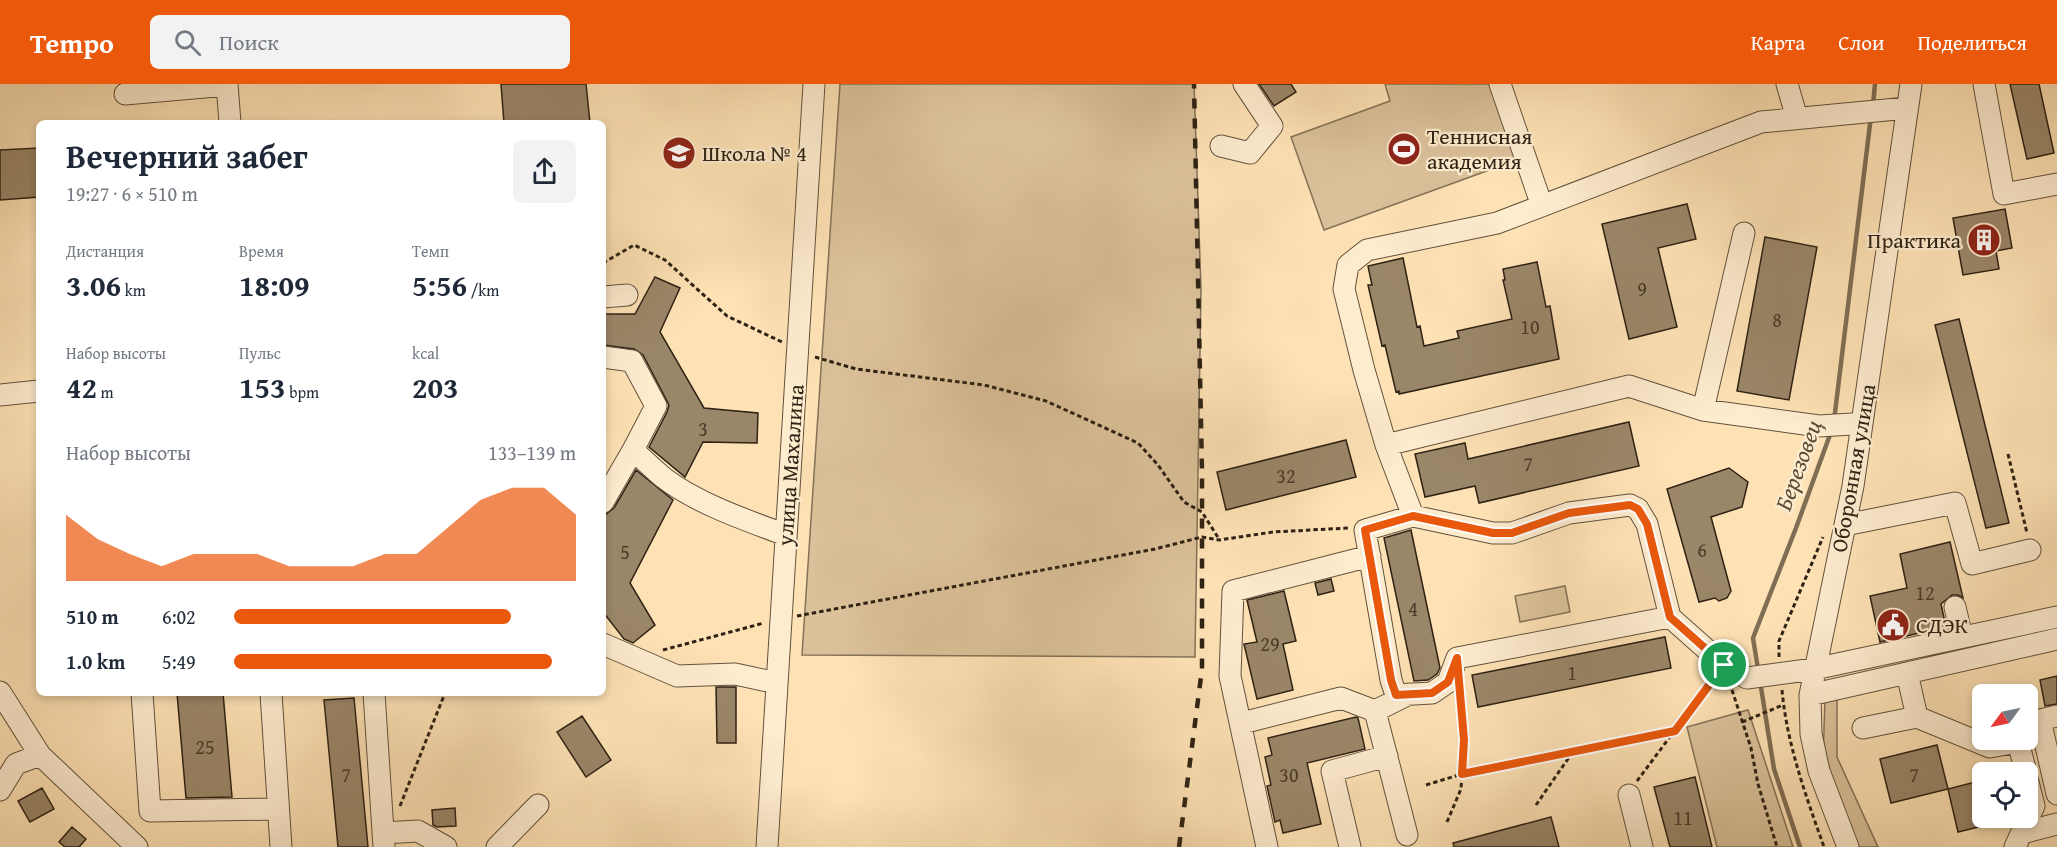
<!DOCTYPE html>
<html lang="ru">
<meta charset="utf-8">
<style>
body{margin:0;font-family:"Gentium Book Plus",serif;background:#f2f2f3;color:#1f2937;height:100vh;display:flex;flex-direction:column;font-size:22px;white-space:nowrap}
*{box-sizing:border-box;margin:0}
p{font-size:20px;color:#747a83}
.icon{flex:none;width:33px;height:33px;fill:none;stroke:currentColor;stroke-width:2;stroke-linecap:round;stroke-linejoin:round}
.map{position:relative;flex:1;overflow:hidden}
.sheet{position:absolute;left:36px;top:36px;width:570px;height:576px;display:flex;flex-direction:column;background:#fff;border-radius:9px;box-shadow:0 3px 9px #0003}
.sheet>*{flex:none}
.needle{width:39px;rotate:237deg}
.controls{position:absolute;left:1972px;top:600px;display:grid;gap:12px}
.controls a{display:grid;place-items:center;width:66px;height:66px;border-radius:9px;background:#fff;box-shadow:0 3px 9px #0003;font-size:30px}
.pin{position:absolute;display:grid;place-items:center;width:51px;height:51px;color:#fff;margin:-26px;border:3px solid #fff;border-radius:50%;box-shadow:0 2px 6px #0007}
.round{display:grid;place-items:center;flex:none;width:63px;height:63px;border-radius:9px;background:#f2f2f3}
.summary{display:flex;align-items:center;justify-content:space-between;height:102px;padding:0 30px}
h1{font-size:33px;font-weight:700;line-height:45px}
.metrics{display:grid;grid-template-columns:repeat(3,1fr);gap:9px;height:102px;padding:6px 30px}
.metrics div{display:grid;align-content:center}
.metrics b{font-size:30px;font-weight:700}
.metrics small{font-size:16px;font-weight:400}
.metrics p{font-size:16px}
.chart{height:168px;padding:12px 30px}
.chart p{display:flex;justify-content:space-between}
.chart svg{width:100%;height:108px;margin-top:6px;fill:#ea580c;opacity:.7}
ul{padding:0 30px;list-style:none;font-size:20px}
li{display:grid;grid-template-columns:96px 72px 1fr;align-items:center;height:45px}
li i{height:15px;border-radius:8px;background:#ea580c}
header{display:flex;align-items:center;gap:36px;box-sizing:border-box;height:84px;padding:0 30px;background:#ea580c;color:#fff}
header strong{font-size:28px}
nav{display:flex;gap:33px;margin-inline-start:auto;font-size:21px}
.search{width:420px;height:54px;background:#f2f2f3;display:flex;align-items:center;gap:15px;box-sizing:border-box;padding:0 21px;border-radius:9px;color:#747a83;font-size:22px}
.map>svg:first-child{display:block}
.green{fill:#dbc19a;stroke:#847257;stroke-width:1.5}
.lines{fill:none;stroke-linecap:round;stroke-linejoin:round}
.stream{stroke:#806e54;stroke-width:4.5}
.building{fill:#9a8668;stroke:#2e2214;stroke-width:1.5}
.minor-casing{stroke:#62523c;stroke-width:23}
.path{stroke:#2e2214;stroke-width:3;stroke-dasharray:4.5 3;stroke-linecap:butt}
.minor{stroke:#feeccf;stroke-width:21}
.rail{stroke:#2e2214;stroke-width:4.5;stroke-dasharray:10 10;stroke-linecap:butt}
.route-casing{stroke:#fff;stroke-width:12}
.route{stroke:#ea580c;stroke-width:8}
.labels{text-anchor:middle;dominant-baseline:central;stroke-width:4.5;stroke-linejoin:round;paint-order:stroke}
.number-label{font-size:20px;fill:#493b29}
.poi-label{font-size:22px;fill:#2e2214;stroke:#feeccf;text-anchor:start}
.street-label{font-size:22px;fill:#2e2214;stroke:#feeccf}
.water-label{font-size:24px;font-style:italic;fill:#5e4e39;stroke:#feeccf}
</style>
<header>
<strong>Tempo</strong>
<div class="search"><svg class="icon" aria-label="search" viewBox="0 0 24 24"><circle cx="10" cy="10" r="6"/><path d="M15 15l6 6"/></svg>Поиск</div>
<nav><a>Карта</a><a>Слои</a><a>Поделиться</a></nav>
</header>
<div class="map">
<svg width="2057" height="763" viewBox="0 0 2057 763">
<rect width="100%" height="100%" fill="#fee2b5"/>
<filter id="stains"><feTurbulence type="fractalNoise" baseFrequency=".00333" numOctaves="4"/><feColorMatrix values="0 0 0 0 .2 0 0 0 0 .09 0 0 0 0 .02 0 0 0 .5 -.17"/></filter>
<radialGradient id="worn" r=".72"><stop offset=".6" stop-color="#630" stop-opacity="0"/><stop offset="1" stop-color="#630" stop-opacity=".3"/></radialGradient>
<path class="green" d="M840 0H1194L1201 205 1195 573 802 571Z
M1385 0H1489L1517 76 1324 146 1291 53 1390 17Z
M1565 502 1570 528 1520 538 1515 512Z
M1825 612 1837 613V673L1878 763H1859L1823 679Z
M1748 626 1793 763H1717L1687 643Z"/>
<g class="lines">
<path class="stream" d="M1873 21 1875 0
M1834 337 1871 32
M1758 585 1753 554 1796 444 1831 348
M1760 597 1774 685 1800 763"/>
</g>
<path class="building" d="M501 0H586L590 39H504Z
M1259 0H1291L1296 8 1274 22Z
M2010 0H2039L2054 69 2027 75Z
M39 64V113L0 116V66Z
M1687 120 1696 155 1658 164 1677 243 1629 255 1602 140Z
M2005 125 2012 164 1996 167 1999 185 1963 191 1953 134Z
M1765 153 1817 163 1789 316 1737 307Z
M1403 174 1417 243 1420 242 1424 262 1459 254 1457 247 1512 235 1503 196H1505L1503 185 1537 178 1546 223 1550 222 1559 275 1399 310V307L1396 308 1385 261 1382 262 1368 201H1372L1368 182Z
M655 193 680 204 660 248 704 324 758 329 757 359 703 358 685 393 649 363 667 328 669 321 643 271 634 265 603 261V230H635Z
M1959 235 2009 439 1986 444 1935 241Z
M1629 338 1639 382 1479 419 1475 402 1425 413 1415 370 1465 359 1468 375Z
M1346 356 1356 393 1226 426 1217 388Z
M1729 384 1748 398 1742 423 1711 433 1731 507 1727 514 1719 517 1715 514 1699 518 1667 405Z
M636 386 673 416 630 499 655 541 633 559 624 555 603 528V435L606 430 614 424Z
M1411 446 1440 584 1437 590 1428 596 1414 597 1384 454Z
M1950 458 1963 514 1958 511H1952L1941 520 1946 543 1880 558 1870 512 1907 504 1900 470Z
M1331 495 1334 507 1318 511 1315 499Z
M1284 507 1296 557 1283 560 1293 606 1257 615 1244 560 1257 558 1247 516Z
M1665 553 1671 584 1478 623 1472 591Z
M2057 592V620L2045 622 2040 596Z
M716 603H736V659H717Z
M177 609H223L232 713 186 714Z
M354 614 368 763H338L324 616Z
M582 632 611 676 586 693 557 648Z
M1356 633 1358 634 1365 665 1307 679 1321 740 1283 749 1280 736 1275 738 1267 702 1271 701 1265 673 1272 671 1268 654Z
M1937 661 1948 705 1891 719 1880 675Z
M1695 693 1712 763H1670L1654 703Z
M1983 696V742L1958 748 1948 705Z
M42 704 54 725 30 738 18 717Z
M455 724 456 742 437 743 433 741 432 726Z
M1551 733 1559 763H1454L1453 759Z
M72 743 86 755 79 763H65L59 758Z"/>
<g class="lines">
<g class="minor-casing">
<path id="minor" d="M227 0 230 39
M1500 0 1542 122
M1787 0 1797 34
M1984 0 2004 110 2057 100
M125 10 227 1
M1221 62 1250 69 1272 42 1244 0
M1744 149 1703 326 1819 342 1852 340
M603 213 627 211
M603 273 632 277 656 322 633 366C643 375 653 385 664 394 696 419 748 437 786 451
M0 311 39 307
M1386 361 1629 302 1703 326
M603 418 633 366
M1413 432 1386 361 1364 286 1344 205 1348 181 1367 166 1497 139 1761 38 1907 24
M1845 441 1955 419 1972 480 2030 466
M1955 523 1962 553
M1670 533 1457 574 1448 598 1432 609 1396 611 1391 596 1365 446 1413 432 1493 449H1512L1569 429 1630 421 1638 425 1647 440 1670 533 1724 581 1747 594 1814 585 2057 533
M603 560 677 592 735 590 777 599
M1907 589 1917 633
M0 608 40 671 137 763
M142 609 150 727 278 725
M271 609 281 763
M374 609 384 763
M1810 611 2057 555
M2057 632 2040 636 2057 710
M1242 639 1341 614 1375 627
M1863 644 1917 633 1990 663 2018 658 2026 688
M0 706 16 680 40 671
M1629 711 1642 763
M383 749 418 747 446 763
M2022 749 2057 740
M1407 751 1375 627 1409 610
M497 763 538 721
M767 763 814 0
M1267 763 1230 592 1233 507 1370 472
M1350 763 1332 687 1387 672
M1848 763 1819 687 1811 650 1810 611 1853 402 1911 0
M2015 763 2034 722 2028 698"/>
</g>
<path class="path" d="M603 179 634 161 665 176 727 232 782 258
M815 273 856 285 984 301 1046 317 1138 359 1158 381 1184 418 1202 428 1219 455
M2008 370 2027 449
M797 532 1155 465 1202 453 1219 456 1273 448 1348 444
M663 566 764 539
M1779 573V557L1823 453
M1732 606 1751 664 1758 700 1777 763
M1782 606C1787 661 1806 712 1824 763
M1742 638 1783 621
M1637 697 1714 594
M1426 701 1462 690 1675 647
M1536 721 1572 669
M400 722 445 609
M1447 738 1461 705 1464 656 1460 609"/>
<use href="#minor" class="minor"/>
<path class="rail" d="M1179 763 1202 585V387L1194 0"/>
</g>
<g class="lines">
<g class="route-casing">
<path id="route" d="M1630 421 1638 425 1647 440 1670 533 1724 581 1675 647 1462 690 1464 656 1457 574 1448 598 1432 609 1396 611 1391 596 1365 446 1413 432 1493 449H1512L1569 429Z"/>
</g>
<use href="#route" class="route"/>
</g>
<defs>
<g id="stadium-disc" transform="scale(1.725)"><circle r="9.5" fill="#8f2418" stroke="#feeccf"/><path d="M0-5a6.5 5 0 1 0 0 10a6.5 5 0 1 0 0-10ZM-3.5-1.8h7v3.6h-7Z" fill="#fff"/></g>
<g id="school-disc" transform="scale(1.725)"><circle r="9.5" fill="#8f2418" stroke="#feeccf"/><path d="M0-5L7-2L0 1L-7-2ZM-4 1L0 2.5L4 1V4Q0 6-4 4Z" fill="#fff"/></g>
<g id="building-disc" transform="scale(1.725)"><circle r="9.5" fill="#8f2418" stroke="#feeccf"/><path d="M-4-6H4V6H1V3H-1V6H-4ZM-2.5-4.3h1.7v1.8h-1.7ZM.8-4.3h1.7v1.8H.8ZM-2.5-1h1.7V.8h-1.7ZM.8-1h1.7V.8H.8Z" fill="#fff"/></g>
<g id="civic-disc" transform="scale(1.725)"><circle r="9.5" fill="#8f2418" stroke="#feeccf"/><path d="M-.6-6.5H3V-4.5H.6V-3L4-1V1h2V6H-6V1h2V-1L-.6-3ZM-1.2 2.5V6h2.4V2.5Z" fill="#fff"/></g>
</defs>
<g fill-rule="evenodd">
<use href="#stadium-disc" x="1404" y="65"/>
<use href="#school-disc" x="679" y="69"/>
<use href="#building-disc" x="1984" y="156"/>
<use href="#civic-disc" x="1893" y="541"/>
</g>
<g class="labels">
<g class="number-label">
<text x="1642" y="204">9</text>
<text x="1777" y="235">8</text>
<text x="1530" y="242">10</text>
<text x="703" y="344">3</text>
<text x="1528" y="379">7</text>
<text x="1286" y="391">32</text>
<text x="1702" y="465">6</text>
<text x="625" y="467">5</text>
<text x="1925" y="508">12</text>
<text x="1413" y="524">4</text>
<text x="1270" y="559">29</text>
<text x="1572" y="588">1</text>
<text x="205" y="662">25</text>
<text x="346" y="690">7</text>
<text x="1289" y="690">30</text>
<text x="1914" y="690">7</text>
<text x="1683" y="733">11</text>
</g>
<g class="poi-label">
<text x="1427" y="52">Теннисная<tspan x="1427" dy="25">академия</tspan></text>
<text x="702" y="69">Школа № 4</text>
<text x="1961" y="156" text-anchor="end">Практика</text>
<text x="1916" y="541">СДЭК</text>
</g>
<g class="street-label">
<text transform="translate(790 381) rotate(-86)">улица Махалина</text>
<text transform="translate(1853 384) rotate(-80)">Оборонная улица</text>
</g>
<g class="water-label">
<text transform="translate(1798 381) rotate(-70)">Березовец</text>
</g>
</g>
<rect width="100%" height="100%" filter="url(#stains)"/>
<rect width="100%" height="100%" fill="url(#worn)"/>
</svg>
<div class="controls">
<a><svg class="needle" viewBox="-14 -14 28 28"><path d="M0-13l5 13h-10z" fill="#e53935"/><path d="M0 13l5-13h-10z" fill="#747a83"/></svg></a>
<a><svg class="icon" aria-label="locate" viewBox="0 0 24 24"><circle cx="12" cy="12" r="6"/><path d="M12 2v4M12 18v4M2 12h4M18 12h4"/></svg></a>
</div>
<div class="pin" style="left:1724px;top:581px;background:#1e9e55"><svg class="icon" aria-label="arrive" viewBox="0 0 24 24"><path d="M6 21V4h12l-3 4 3 4H6"/></svg></div>
<section class="sheet">
<div class="summary"><div><h1>Вечерний забег</h1><p>19:27 · 6 × 510 m</p></div><a class="round"><svg class="icon" aria-label="share" viewBox="0 0 24 24"><path d="M12 15V3M7 8l5-5 5 5M5 13v7h14v-7"/></svg></a></div>
<div class="metrics">
<div><p>Дистанция</p><b>3.06<small> km</small></b></div>
<div><p>Время</p><b>18:09</b></div>
<div><p>Темп</p><b>5:56<small> /km</small></b></div>
</div>
<div class="metrics">
<div><p>Набор высоты</p><b>42<small> m</small></b></div>
<div><p>Пульс</p><b>153<small> bpm</small></b></div>
<div><p>kcal</p><b>203</b></div>
</div>
<div class="chart"><p><span>Набор высоты</span>133–139 m</p>
<svg viewBox="0 0 160 44" preserveAspectRatio="none"><path d="M0 44V17L10 27L20 33L30 38L40 33L50 33L60 33L70 38L80 38L90 38L100 33L110 33L120 22L130 11L140 6L150 6L160 17V44z"/></svg>
</div>
<ul>
<li><b>510 m</b>6:02<i style="width:81%"></i></li>
<li><b>1.0 km</b>5:49<i style="width:93%"></i></li>
</ul>
</section>
</div>
